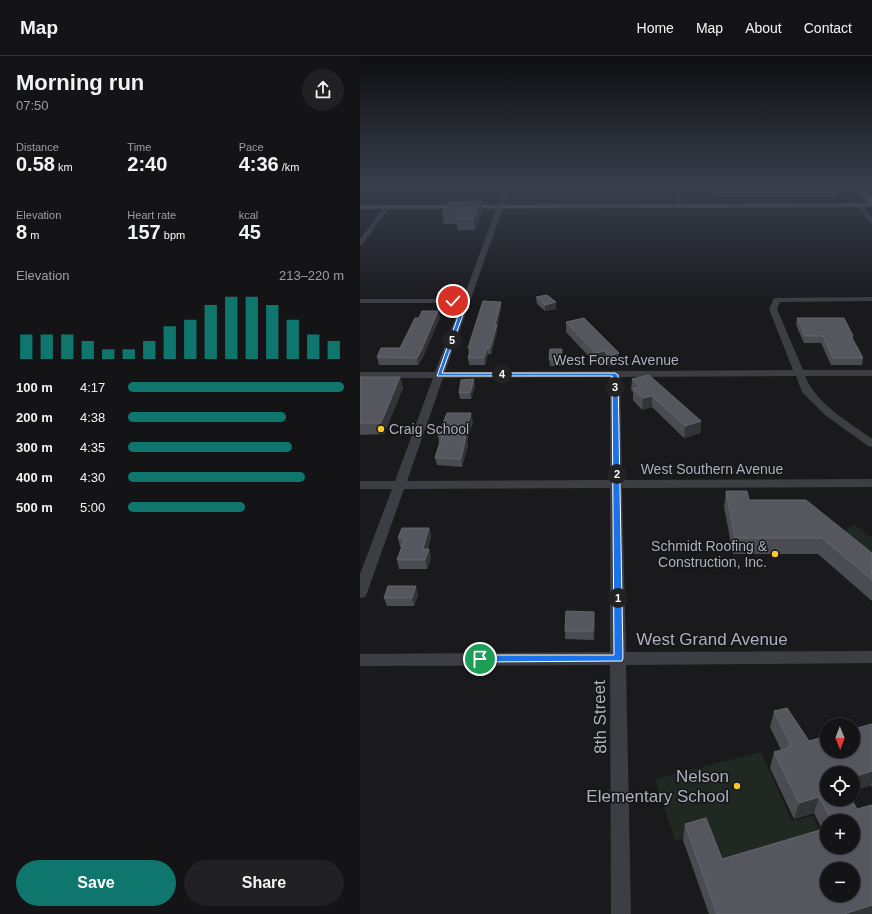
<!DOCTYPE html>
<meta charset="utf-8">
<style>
body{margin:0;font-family:Arial,sans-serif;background:#212123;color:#f1f3f6;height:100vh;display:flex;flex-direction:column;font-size:15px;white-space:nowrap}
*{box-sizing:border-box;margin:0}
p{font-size:13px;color:#9d9ea1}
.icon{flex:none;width:22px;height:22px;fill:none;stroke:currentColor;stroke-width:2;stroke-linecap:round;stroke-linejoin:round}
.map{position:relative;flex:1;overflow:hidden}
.side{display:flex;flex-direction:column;background:#141416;width:360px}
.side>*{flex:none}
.needle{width:26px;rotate:179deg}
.tools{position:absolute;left:460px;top:662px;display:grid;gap:8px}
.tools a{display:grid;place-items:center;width:40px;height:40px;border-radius:50%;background:#141416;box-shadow:0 1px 3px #0004,0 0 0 1px #333335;font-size:20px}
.pin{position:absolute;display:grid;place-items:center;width:34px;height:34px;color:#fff;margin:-17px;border:2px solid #fff;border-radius:50%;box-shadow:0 1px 4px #0007}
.km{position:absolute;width:20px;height:20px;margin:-10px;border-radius:50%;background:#222;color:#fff;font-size:11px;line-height:20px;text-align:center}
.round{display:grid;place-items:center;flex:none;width:42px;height:42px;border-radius:21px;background:#212123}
.summary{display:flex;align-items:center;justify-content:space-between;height:68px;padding:0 16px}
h1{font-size:22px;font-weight:600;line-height:30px}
.figures{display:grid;grid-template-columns:repeat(3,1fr);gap:6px;height:68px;padding:4px 16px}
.figures div{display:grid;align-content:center}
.figures b{font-size:20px;font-weight:600}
.figures small{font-size:11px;font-weight:400}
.figures p{font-size:11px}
.chart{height:112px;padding:8px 16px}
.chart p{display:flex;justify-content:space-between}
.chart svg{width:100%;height:72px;margin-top:4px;stroke:#0f766e;stroke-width:6}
.cta{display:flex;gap:8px;margin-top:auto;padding:8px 16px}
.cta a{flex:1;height:46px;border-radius:24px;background:#0f766e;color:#fff;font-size:16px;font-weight:600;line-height:46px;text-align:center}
.cta a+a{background:#212123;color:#f1f3f6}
ul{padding:0 16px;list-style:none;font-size:13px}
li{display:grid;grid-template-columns:64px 48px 1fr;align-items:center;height:30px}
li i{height:10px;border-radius:5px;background:#0f766e}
header{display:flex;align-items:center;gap:24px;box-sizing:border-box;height:56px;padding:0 20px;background:#141416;border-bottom:1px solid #333335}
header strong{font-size:19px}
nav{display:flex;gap:22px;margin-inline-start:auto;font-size:14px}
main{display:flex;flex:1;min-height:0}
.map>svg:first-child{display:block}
.green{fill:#1f2821}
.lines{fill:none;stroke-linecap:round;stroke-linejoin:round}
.minor{fill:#3d3d44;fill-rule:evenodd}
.major{fill:#575861;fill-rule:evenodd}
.highway{fill:#666973;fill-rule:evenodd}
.wall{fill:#4b4c52;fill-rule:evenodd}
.shaded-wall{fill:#333438}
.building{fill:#56575e;stroke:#63656c;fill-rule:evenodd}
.route{fill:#1a73e8;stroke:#fff}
.poi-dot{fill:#fdc631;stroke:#151518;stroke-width:1.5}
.labels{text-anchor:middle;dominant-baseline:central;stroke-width:3;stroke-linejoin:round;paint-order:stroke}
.street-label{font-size:14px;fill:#acb0bd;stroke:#151518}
.poi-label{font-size:14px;fill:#acb0bd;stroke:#151518;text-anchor:start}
.near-street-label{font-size:17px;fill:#acb0bd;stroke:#151518}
.near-poi-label{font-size:17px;fill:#acb0bd;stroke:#151518;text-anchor:end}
</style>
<header>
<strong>Map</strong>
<nav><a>Home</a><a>Map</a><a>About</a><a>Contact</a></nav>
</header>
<main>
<section class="side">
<div class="summary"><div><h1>Morning run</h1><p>07:50</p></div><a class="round"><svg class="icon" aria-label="share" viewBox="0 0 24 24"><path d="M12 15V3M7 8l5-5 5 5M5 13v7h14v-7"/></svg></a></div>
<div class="figures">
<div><p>Distance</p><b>0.58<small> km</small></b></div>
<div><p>Time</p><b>2:40</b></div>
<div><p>Pace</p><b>4:36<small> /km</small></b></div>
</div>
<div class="figures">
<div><p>Elevation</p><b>8<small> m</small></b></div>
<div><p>Heart rate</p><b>157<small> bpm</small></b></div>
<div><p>kcal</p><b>45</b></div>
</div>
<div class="chart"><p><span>Elevation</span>213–220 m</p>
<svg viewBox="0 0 160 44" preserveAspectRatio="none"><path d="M5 44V29M15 44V29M25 44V29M35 44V33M45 44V38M55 44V38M65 44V33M75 44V24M85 44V20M95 44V11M105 44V6M115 44V6M125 44V11M135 44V20M145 44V29M155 44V33"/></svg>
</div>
<ul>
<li><b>100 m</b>4:17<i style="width:100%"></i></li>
<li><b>200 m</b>4:38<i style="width:73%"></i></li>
<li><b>300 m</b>4:35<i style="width:76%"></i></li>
<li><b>400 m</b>4:30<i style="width:82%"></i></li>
<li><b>500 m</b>5:00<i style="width:54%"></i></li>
</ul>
<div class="cta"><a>Save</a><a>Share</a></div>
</section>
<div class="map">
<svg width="512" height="858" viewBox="0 0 512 858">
<rect width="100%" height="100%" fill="#1a1a1d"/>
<path class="green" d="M156 129H309L313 147H150Z
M495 469 512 482V502L475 479Z
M401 696 432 765 453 760 464 784 361 814 347 776 315 785 295 723Z"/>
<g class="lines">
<path class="minor" d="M145 129H151L85 316 433 314 409 253 414 242 512 241V245L420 246 417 253 443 314H512V320H445C457 349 488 365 512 383V391L508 390 465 359 442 336 436 320 260 321 262 424 512 423V431L262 432 266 596 512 595V607L266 609 271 858H251L250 609 0 610V598L250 596V432L44 433 7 537 5 541 0 542V518L32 433H0V425H35L73 322H0V316H75L101 247H0V243H103ZM250 321V424L47 425 83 322Z
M313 129H319L323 151 318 150Z
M497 148H501L512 162V168L510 167 497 150Z
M25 150 30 151 2 189 0 190V183Z"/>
<path class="major" d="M512 147V151L0 153V149Z"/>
<path class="highway" d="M492 129H500L512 141V149L509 148Z"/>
</g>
<path class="wall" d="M350 129H479L476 141H358L357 136H352Z
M121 145 122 156 115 174H98L97 168H84L82 157Z
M176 241 196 253 185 255 177 248Z
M141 246V252L137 271V276L131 298H128L125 309H109L108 302 109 297 108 292Z
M80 261 62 303 58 309H19L17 301 40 292Z
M437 262 493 280V283L503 302 502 309H471L461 287H444L436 269Z
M206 266 259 297V308L249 310 245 306 236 308 206 276Z
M202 293V300L201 310H190L189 303Z
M0 321H40L43 332 24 378 0 379Z
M272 323 341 365 340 377 324 382 292 351 282 354 273 344V336L271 334Z
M115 330 111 343H100L99 337Z
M113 365 107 385 108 389 102 411 77 409 75 402 79 388 78 380Z
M366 435 389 444 512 497V545L458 498H373L364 451Z
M69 472 71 480 68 493H69L71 501 67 513H39L37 504 42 491H40L38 482Z
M58 538 54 550H27L24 542Z
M235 564 234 584 205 583V575Z
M427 652 449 685 467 680V695H493V673L512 668V732L511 729 493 735V717H467V743H491L497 753 512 749V858H349L323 784 325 768 346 762 362 803 462 773 454 757 434 763 410 712 414 696 421 694 410 671 414 655ZM467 765H493V791H467ZM467 813H493V839H467Z"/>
<path class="shaded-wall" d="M121 145 122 156 115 174 113 163Z
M141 246V252L137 271V276L131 298 130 292Z
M196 246V253L185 255V249Z
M78 255 80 261 62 303 58 309 57 302Z
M127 292 128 298 125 309 124 302Z
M202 293V300L201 310V303Z
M245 295V306L236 308V297Z
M259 297V308L249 310V300Z
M40 321 43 332 24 378 21 367Z
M114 323 115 330 111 343 110 337Z
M292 340V351L282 354 283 342Z
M111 357 113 365 107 385 108 389 102 411 101 403 104 381Z
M341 365 340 377 324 382 325 370Z
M69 472 71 480 65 501 63 493Z
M69 493 71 501 67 513 65 504Z
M56 530 58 538 54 550 52 542Z
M234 556 235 564 234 584 233 575Z
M512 715V726L511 729 493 735V721Z
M459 741 454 757 434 763 439 747Z
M512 849V858H484Z"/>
<path class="building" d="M358 129H475L478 133H359Z
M121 145 113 163H96L99 157H82L88 146Z
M187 239 196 246 185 249 176 241Z
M123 245 141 246 135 269H137L130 292H127L124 302H108L111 292H108Z
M62 255H78L61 295 57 302 17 301 21 292H40L55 262H59Z
M224 262 259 297 249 300 245 295 236 297 206 266Z
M437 262H484L493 280H491L503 302H473L463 280H445Z
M190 293H202L201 303H189Z
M289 319 341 365 325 370 292 340 283 342 273 333 280 331 272 323Z
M0 321H40L21 367H0Z
M114 323 110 337H99L101 324Z
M87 357H111L104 381H106L101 403 75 402 82 380H78Z
M366 435H387L389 444H446L512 497V524L462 482H375Z
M42 472H69L63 493H69L65 504H37L45 482H38Z
M28 530H56L52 542H24Z
M206 555 234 556 233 575H205Z
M427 652 449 685 467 680V695H493V673L512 668V715L493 721V717H467V743H491L497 753 512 749V849L484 858H357L325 768 346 762 362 803 467 772V791H493V765H472L459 741 439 747 414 696 429 692 428 690 431 689 414 655ZM467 813H493V839H467Z"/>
<linearGradient id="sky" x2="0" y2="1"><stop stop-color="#0e0e10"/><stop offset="0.52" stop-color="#383e4c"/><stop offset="1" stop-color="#383e4c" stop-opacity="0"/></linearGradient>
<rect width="512" height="249" fill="url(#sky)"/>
<path class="route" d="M92 244H106L108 245 82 317H255L258 319 263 602 262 605 120 606 116 603 120 599H254L252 320H77L103 246H93Z"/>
<g class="poi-dot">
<circle cx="21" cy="373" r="4"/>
<circle cx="415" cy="498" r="4"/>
<circle cx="377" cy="730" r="4"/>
</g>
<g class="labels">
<g class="street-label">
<text x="256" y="304">West Forest Avenue</text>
<text x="352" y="413">West Southern Avenue</text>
</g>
<g class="poi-label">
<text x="29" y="373">Craig School</text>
<text x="407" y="490" text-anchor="end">Schmidt Roofing &amp;<tspan x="407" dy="16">Construction, Inc.</tspan></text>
</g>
<g class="near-street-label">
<text x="352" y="583">West Grand Avenue</text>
<text transform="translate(240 661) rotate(-91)">8th Street</text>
</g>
<g class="near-poi-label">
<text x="369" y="720">Nelson<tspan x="369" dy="20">Elementary School</tspan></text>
</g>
</g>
</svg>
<div class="tools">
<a><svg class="needle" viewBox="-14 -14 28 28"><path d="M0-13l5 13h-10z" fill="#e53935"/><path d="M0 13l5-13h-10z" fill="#9d9ea1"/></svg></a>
<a><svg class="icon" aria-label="locate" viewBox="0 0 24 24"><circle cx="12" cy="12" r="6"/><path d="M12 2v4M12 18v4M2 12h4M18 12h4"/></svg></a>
<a>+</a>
<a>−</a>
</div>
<div class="pin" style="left:120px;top:603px;background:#1e9e55"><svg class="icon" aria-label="arrive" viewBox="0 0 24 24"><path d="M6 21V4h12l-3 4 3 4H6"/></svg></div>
<div class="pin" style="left:93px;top:245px;background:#d93025"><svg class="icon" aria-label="check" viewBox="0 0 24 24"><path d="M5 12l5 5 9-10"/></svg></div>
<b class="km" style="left:258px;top:542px">1</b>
<b class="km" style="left:257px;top:418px">2</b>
<b class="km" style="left:255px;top:331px">3</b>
<b class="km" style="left:142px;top:318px">4</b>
<b class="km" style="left:92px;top:284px">5</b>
</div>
</main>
